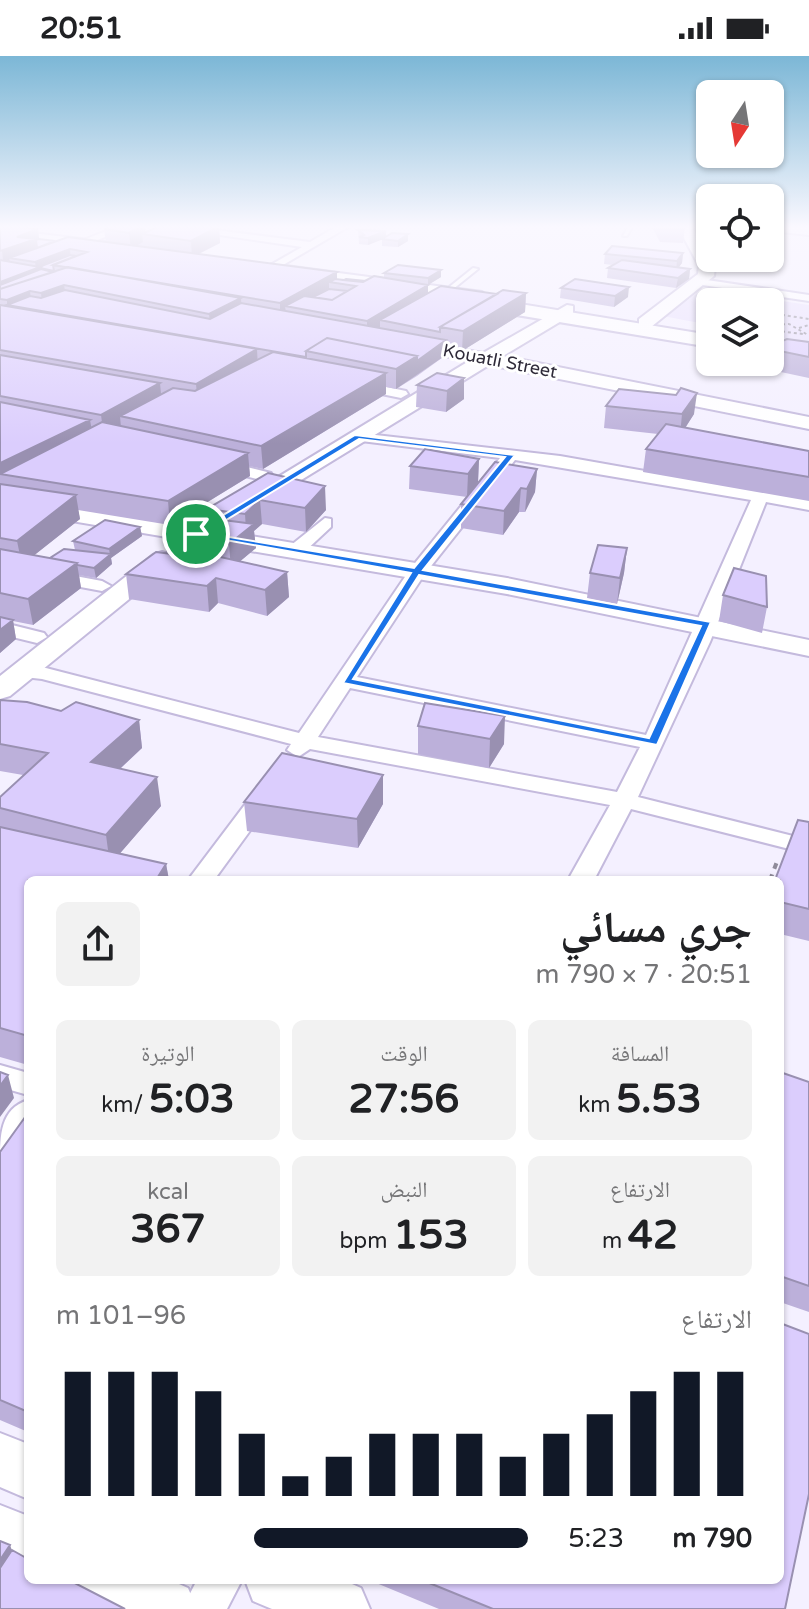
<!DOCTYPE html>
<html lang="ar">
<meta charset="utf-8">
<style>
body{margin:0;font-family:"Varela Round","Noto Naskh Arabic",sans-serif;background:#f2f2f2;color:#202124;direction:rtl;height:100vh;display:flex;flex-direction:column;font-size:30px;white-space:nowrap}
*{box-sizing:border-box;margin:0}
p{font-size:26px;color:#757577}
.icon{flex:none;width:44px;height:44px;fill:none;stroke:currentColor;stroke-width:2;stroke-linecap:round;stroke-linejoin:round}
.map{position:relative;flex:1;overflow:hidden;direction:ltr}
.drawer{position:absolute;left:24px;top:820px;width:760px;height:708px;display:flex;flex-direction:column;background:#fff;border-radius:12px;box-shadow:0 2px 6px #0004;direction:rtl}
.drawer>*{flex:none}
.needle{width:52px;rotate:192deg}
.controls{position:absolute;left:696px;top:24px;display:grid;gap:16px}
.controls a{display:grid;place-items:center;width:88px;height:88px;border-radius:12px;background:#fff;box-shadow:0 2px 6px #0004;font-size:40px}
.pin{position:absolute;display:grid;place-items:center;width:68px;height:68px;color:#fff;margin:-34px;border:4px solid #fff;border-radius:50%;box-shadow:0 2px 8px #0007}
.round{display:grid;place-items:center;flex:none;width:84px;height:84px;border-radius:12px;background:#f2f2f2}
.head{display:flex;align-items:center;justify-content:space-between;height:136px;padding:0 32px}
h1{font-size:44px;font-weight:800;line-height:60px}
.metrics{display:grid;grid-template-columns:repeat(3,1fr);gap:12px;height:136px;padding:8px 32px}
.metrics div{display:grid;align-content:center;border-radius:12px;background:#f2f2f2;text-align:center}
.metrics b{font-size:40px;font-weight:800}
.metrics small{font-size:22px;font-weight:400}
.metrics p{font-size:22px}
.chart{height:224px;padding:16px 32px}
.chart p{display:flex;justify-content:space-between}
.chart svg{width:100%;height:144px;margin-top:8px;stroke:#111827;stroke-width:6}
ul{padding:0 32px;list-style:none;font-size:26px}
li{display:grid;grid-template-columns:128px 96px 1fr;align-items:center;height:60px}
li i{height:20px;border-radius:10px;background:#111827}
.status{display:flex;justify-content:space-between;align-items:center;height:56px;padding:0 40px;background:#fff;direction:ltr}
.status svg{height:22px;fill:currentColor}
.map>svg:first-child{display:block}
.green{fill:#e7defd}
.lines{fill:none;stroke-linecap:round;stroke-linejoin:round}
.lane-casing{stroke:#c4badd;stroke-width:4}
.street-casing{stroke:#c4badd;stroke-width:4}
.secondary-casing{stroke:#c4badd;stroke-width:4}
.primary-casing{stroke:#c4badd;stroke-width:4}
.path-far1{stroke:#8f8b9a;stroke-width:2;stroke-dasharray:3 3;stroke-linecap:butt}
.path{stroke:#8f8b9a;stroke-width:4;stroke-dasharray:6 6;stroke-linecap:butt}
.lane{fill:#fff;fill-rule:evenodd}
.street{fill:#fff;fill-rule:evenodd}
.secondary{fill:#fff;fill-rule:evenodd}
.primary{fill:#fff;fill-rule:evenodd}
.wall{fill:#bcb0da}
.shaded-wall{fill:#9990b1}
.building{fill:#dbcdfd;stroke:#9990b1;stroke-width:2}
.route{fill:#1a73e8;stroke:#fff;stroke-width:2;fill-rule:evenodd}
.labels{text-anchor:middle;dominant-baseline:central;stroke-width:6;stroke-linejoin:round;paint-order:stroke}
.far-street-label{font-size:18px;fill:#2f2b39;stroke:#fff}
</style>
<div class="status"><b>20:51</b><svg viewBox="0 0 49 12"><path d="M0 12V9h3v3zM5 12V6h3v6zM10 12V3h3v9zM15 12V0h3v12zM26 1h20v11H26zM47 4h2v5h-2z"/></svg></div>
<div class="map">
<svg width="809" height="1553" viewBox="0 0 809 1553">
<rect width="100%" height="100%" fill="#f4f0ff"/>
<path class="green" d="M703 233 809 249V287L770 280V246H710V269L663 260Z"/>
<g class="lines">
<g class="lane-casing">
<path id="lane" d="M628 171H632L627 180H623Z
M473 212 478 213 447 238H443V236Z"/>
</g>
<g class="street-casing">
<path id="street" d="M117 171H131L66 196 57 194Z
M164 171H192L310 186 336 171H348L271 216 267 211 302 191Z
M700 223 809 239V245L696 228Z
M357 325 406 335 408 338 401 342 352 332 350 329Z
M358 377 560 400 809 444V454L766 446 710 586 638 741 809 784V798L631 753 594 824H568L610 749 310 693 298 701 287 694 291 688 42 623 15 620 12 616 15 612 42 611 299 677 411 512 500 402 353 384V378ZM515 404 751 444 646 679 357 621 424 519ZM350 632 640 691 617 736 318 681Z
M218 404 271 417 273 420 265 425 213 412 210 409Z
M325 462 331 463V471L302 498H290V490Z
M0 506 102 525 111 530 102 535 0 516Z
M0 566 44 577 47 581 37 587 0 578Z
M264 732 276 739 214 824H188L256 734Z
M0 1009 28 1017V1039L0 1031Z
M28 1044C28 1070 28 1096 0 1105 0 1080 0 1053 28 1044Z
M197 1524H242L227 1553H182Z"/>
</g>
<g class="secondary-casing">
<path id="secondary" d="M678 171H692L715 210 714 220 651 271H639V263L698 218 699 210Z
M770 171H809V179L772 175Z
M567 249 573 250V258L503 300 809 361V373L489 309 257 451 249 453 237 446 469 305 396 290V282L483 297Z
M0 439 507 522 809 584V600L507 538 0 453Z
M162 496 171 499 175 504 171 509 10 640 0 643V620L153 499Z
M0 1377 28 1388V1443L0 1431Z
M0 1449 28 1460V1518L0 1506Z
M75 1524H170L188 1532 197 1553H101L83 1545Z
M245 1524H343L361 1532 370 1553H272L253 1545Z"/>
</g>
<g class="primary-casing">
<path id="primary" d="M0 173 106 186 114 191 106 196 0 183Z
M286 210 482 236 490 243 710 279V291L474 252 465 245 280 219V211Z"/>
</g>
<path class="path-far1" d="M770 257 809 263
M770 269 789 268 808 279
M799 272 809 269
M770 274 803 278"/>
<path class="path" d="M770 824 778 803"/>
<use href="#lane" class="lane"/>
<use href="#street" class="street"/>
<use href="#secondary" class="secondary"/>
<use href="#primary" class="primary"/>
</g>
<path class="wall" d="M0 171H31L30 172 39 183 55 185 106 186 104 173 110 171H145V177L219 171 220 187 199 198 337 223 365 225 384 222V217L441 214V221L428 229V237H526L525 256 462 295 446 291V299L417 320 396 333 386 331V338L263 413 249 410 250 420 170 469 78 454 80 463 34 499 50 502 75 494 73 485 140 471 142 480 111 502 112 508 96 522 79 519 81 532 33 569 13 565 16 583 0 597Z
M652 171H685L683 187 660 186Z
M358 174 386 175V180L408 185 398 191 382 190V183L368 189 359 188Z
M683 197 682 207 678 212 690 213 689 223 676 232 607 222 608 212 613 209 604 208 605 198Z
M561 232 628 241 614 251 560 242Z
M809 286V322L762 312 763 306H770V290Z
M437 317 464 343 446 356 416 351 417 329Z
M606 350 694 358 685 372 809 395V445L643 416 646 393 658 378 604 372Z
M479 403 478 426 537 413 535 436 525 456H519L503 479 461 472V448L467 441 409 433 410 410Z
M268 417 326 454 306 476 262 468 254 475 256 492 240 505 287 516 289 541 267 560 218 547 209 556 129 543 126 518 166 497V488L208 462 207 453Z
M627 492 624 517 617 548 587 542 590 517Z
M723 539 767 551 762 577 719 565Z
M0 644 61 655 139 664 142 692 120 713 161 750 120 797 166 808 169 824H28V1009L0 1001V741L23 719 0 715Z
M425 647 504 688 489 712 418 698V670Z
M383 719V748L358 792 247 775 244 746Z
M809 766V885L780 878V824Z
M780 1016 809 1026V1256L780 1246Z
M28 1057V1376L0 1364V1096Z
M369 1524H780L785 1553H439Z"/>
<path class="shaded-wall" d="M140 171H145L146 179 142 178 143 186 131 193 129 177Z
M219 171 220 187 192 201 191 185Z
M38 173 40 190 27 204 9 202 11 210 4 213 2 195 17 181Z
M386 175V182L368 189V182Z
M408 178V185L398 191V185Z
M70 193 71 206 53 209 30 235 32 253 7 249V244L0 243V226L36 212 35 206Z
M683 197 682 207 676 215 677 205Z
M690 213 689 223 676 232 678 222Z
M441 214V221L428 229V242L380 264V271L367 279V265L428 229V222Z
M337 216V227L329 226V234L296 252 285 250 286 257 280 260V247Z
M64 229 67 247 43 256 41 237Z
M629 231 628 241 614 251 615 240Z
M526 237 525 256 462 295 463 275Z
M241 242 242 260 211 277 209 258Z
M446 284V299L396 333V313Z
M257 293 258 313 198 349 196 328Z
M386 317V338L263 413 261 390Z
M464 322V343L446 356 447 335Z
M160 327 162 348 120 360 121 372 104 381 101 359Z
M697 337 694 358 680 380 682 358Z
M90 364 94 386 0 418V407Z
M248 397 250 420 170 469 168 445Z
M479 403 478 426 467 441 468 418Z
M537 413 535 436 525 456 527 433Z
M325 430 326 454 306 476 305 452Z
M521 432 519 456 503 479 504 455Z
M76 439 80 463 22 509 17 485Z
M260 444 262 468 254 475 256 492 231 513 229 488 246 474 245 458Z
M140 471 142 480 111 502 112 508 96 522 94 512 110 499 109 493Z
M207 484 210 509 198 518 195 493Z
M627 492 624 517 617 548 620 522Z
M77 507 81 532 33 569 28 543Z
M287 516 289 541 267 560 265 534Z
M216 522 218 547 209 556 207 530Z
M13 564 16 583 0 597V574Z
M505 660 504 688 489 712 490 683Z
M139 664 142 692 96 735 91 706Z
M383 719V748L358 792 357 763Z
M157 721 161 750 110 809 106 779Z
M166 808 169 824H156Z
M8 1019 14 1042 0 1061V1030Z
M10 1489 18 1512 0 1538V1504Z"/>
<path class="building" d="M0 171H23L38 173 17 181 36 183 0 195Z
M110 171H140L129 177 104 173Z
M157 171H218L191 185 142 178Z
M358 174 386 175 368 182 359 181 364 179Z
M392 177 408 178 398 185 382 183Z
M68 181 337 216 280 247 53 209 87 196 70 193 35 206 9 202Z
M39 183 55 185 37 192 36 184Z
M612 190 683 197 677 205 605 198Z
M70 199 76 200 53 209 54 215 40 212V211L36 212Z
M0 204 40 211 0 226Z
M622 204 690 213 678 222 608 212Z
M398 209 441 214 428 222 384 217Z
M68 211 241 242 209 258 64 229 41 237 30 235 7 244 0 243V233Z
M41 213 53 216 0 233V229Z
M374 220 428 229 367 265 285 250 304 240 332 244 356 230 329 226 335 223 363 226Z
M346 223 365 225 363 226 344 224Z
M575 223 629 231 615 240 561 232Z
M441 230 497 238 440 271V276L380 264Z
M329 233 347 235 332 244 313 241Z
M65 234 210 263 241 247 446 284 417 305V300L327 282 306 295V301L7 249 30 240 41 242Z
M503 234 526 237 463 275 440 271Z
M0 249 257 293 196 328 0 294Z
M327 282 417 300 396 313 306 295Z
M787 283 809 286V301L770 293V290Z
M273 296 386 317 261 390 120 360 173 332 195 335Z
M0 299 160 327 101 359 0 340Z
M437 317 464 322 447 335 417 329Z
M681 332 697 337 682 358 606 350 619 333 676 339Z
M0 346 90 364 0 407Z
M102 366 248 397 168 445 0 418Z
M666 368 809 395V421L646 393Z
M425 393 479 403 468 418 410 410Z
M495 406 537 413 527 433 521 432 504 455 461 448Z
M268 417 325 430 305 452 260 444 245 458 207 453Z
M0 428 76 439 17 485 0 482Z
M200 461 254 468 229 488 207 484 195 493 166 488 189 463Z
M105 464 140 471 109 493 73 485Z
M598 489 627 492 620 522 590 517Z
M0 493 77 507 28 543 0 537Z
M64 493 111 498 94 512 77 509V507L50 502Z
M156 496 211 503 216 500 287 516 265 534 216 522 207 530 126 518Z
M734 512 766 520 767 551 723 539Z
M0 561 13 564 0 574Z
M0 644 27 646 61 655 76 646 139 664 91 706 157 721 106 779 0 752V741L48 697 0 688Z
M425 647 505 660 490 683 418 670Z
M282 697 383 719 357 763 244 746Z
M798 764 809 766V853L780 846V824H775Z
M0 771 166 808 156 824H28V980L0 972Z
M0 1016 8 1019 0 1030Z
M780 1016 809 1026V1230L780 1220Z
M28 1057V1356L0 1344V1096Z
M780 1267 809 1278V1438L785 1553H493L422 1524H780Z
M0 1485 10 1489 0 1504Z
M12 1494 28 1503V1524H69L125 1553H0V1512Z"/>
<linearGradient id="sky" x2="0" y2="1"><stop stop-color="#7cb7d6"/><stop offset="0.44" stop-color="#faf8ff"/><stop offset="1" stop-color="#faf8ff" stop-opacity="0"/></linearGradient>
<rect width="809" height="388" fill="url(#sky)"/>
<path class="route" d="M355 379 515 399 423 514 711 566 657 689 343 627 411 517 192 478ZM359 383 505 401 414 512 205 477ZM419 519 701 570 649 682 353 623Z"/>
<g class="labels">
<g class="far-street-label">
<text transform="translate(500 305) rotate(11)">Kouatli Street</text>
</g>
</g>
</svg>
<div class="controls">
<a><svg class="needle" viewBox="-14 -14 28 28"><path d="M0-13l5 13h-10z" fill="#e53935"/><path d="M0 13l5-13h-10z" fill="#757577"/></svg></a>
<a><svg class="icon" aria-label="locate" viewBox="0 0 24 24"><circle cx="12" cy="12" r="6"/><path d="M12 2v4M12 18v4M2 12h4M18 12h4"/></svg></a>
<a><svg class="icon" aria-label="layers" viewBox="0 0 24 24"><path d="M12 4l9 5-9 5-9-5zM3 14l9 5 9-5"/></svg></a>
</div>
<div class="pin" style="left:196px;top:478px;background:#1e9e55"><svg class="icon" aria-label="arrive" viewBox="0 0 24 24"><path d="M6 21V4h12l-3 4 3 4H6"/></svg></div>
<section class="drawer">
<div class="head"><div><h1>جري مسائي</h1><p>20:51 · 7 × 790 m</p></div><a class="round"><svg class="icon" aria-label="share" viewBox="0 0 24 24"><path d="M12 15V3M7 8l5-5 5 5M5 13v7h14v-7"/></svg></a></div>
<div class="metrics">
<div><p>المسافة</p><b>5.53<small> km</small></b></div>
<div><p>الوقت</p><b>27:56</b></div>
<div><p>الوتيرة</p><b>5:03<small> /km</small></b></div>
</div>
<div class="metrics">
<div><p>الارتفاع</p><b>42<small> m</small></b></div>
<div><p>النبض</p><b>153<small> bpm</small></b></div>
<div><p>kcal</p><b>367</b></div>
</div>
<div class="chart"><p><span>الارتفاع</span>96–101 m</p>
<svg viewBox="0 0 160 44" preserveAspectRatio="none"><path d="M5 44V6M15 44V6M25 44V6M35 44V12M45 44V25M55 44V38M65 44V32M75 44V25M85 44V25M95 44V25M105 44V32M115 44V25M125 44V19M135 44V12M145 44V6M155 44V6"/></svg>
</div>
<ul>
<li><b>790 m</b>5:23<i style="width:58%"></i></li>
</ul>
</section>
</div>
